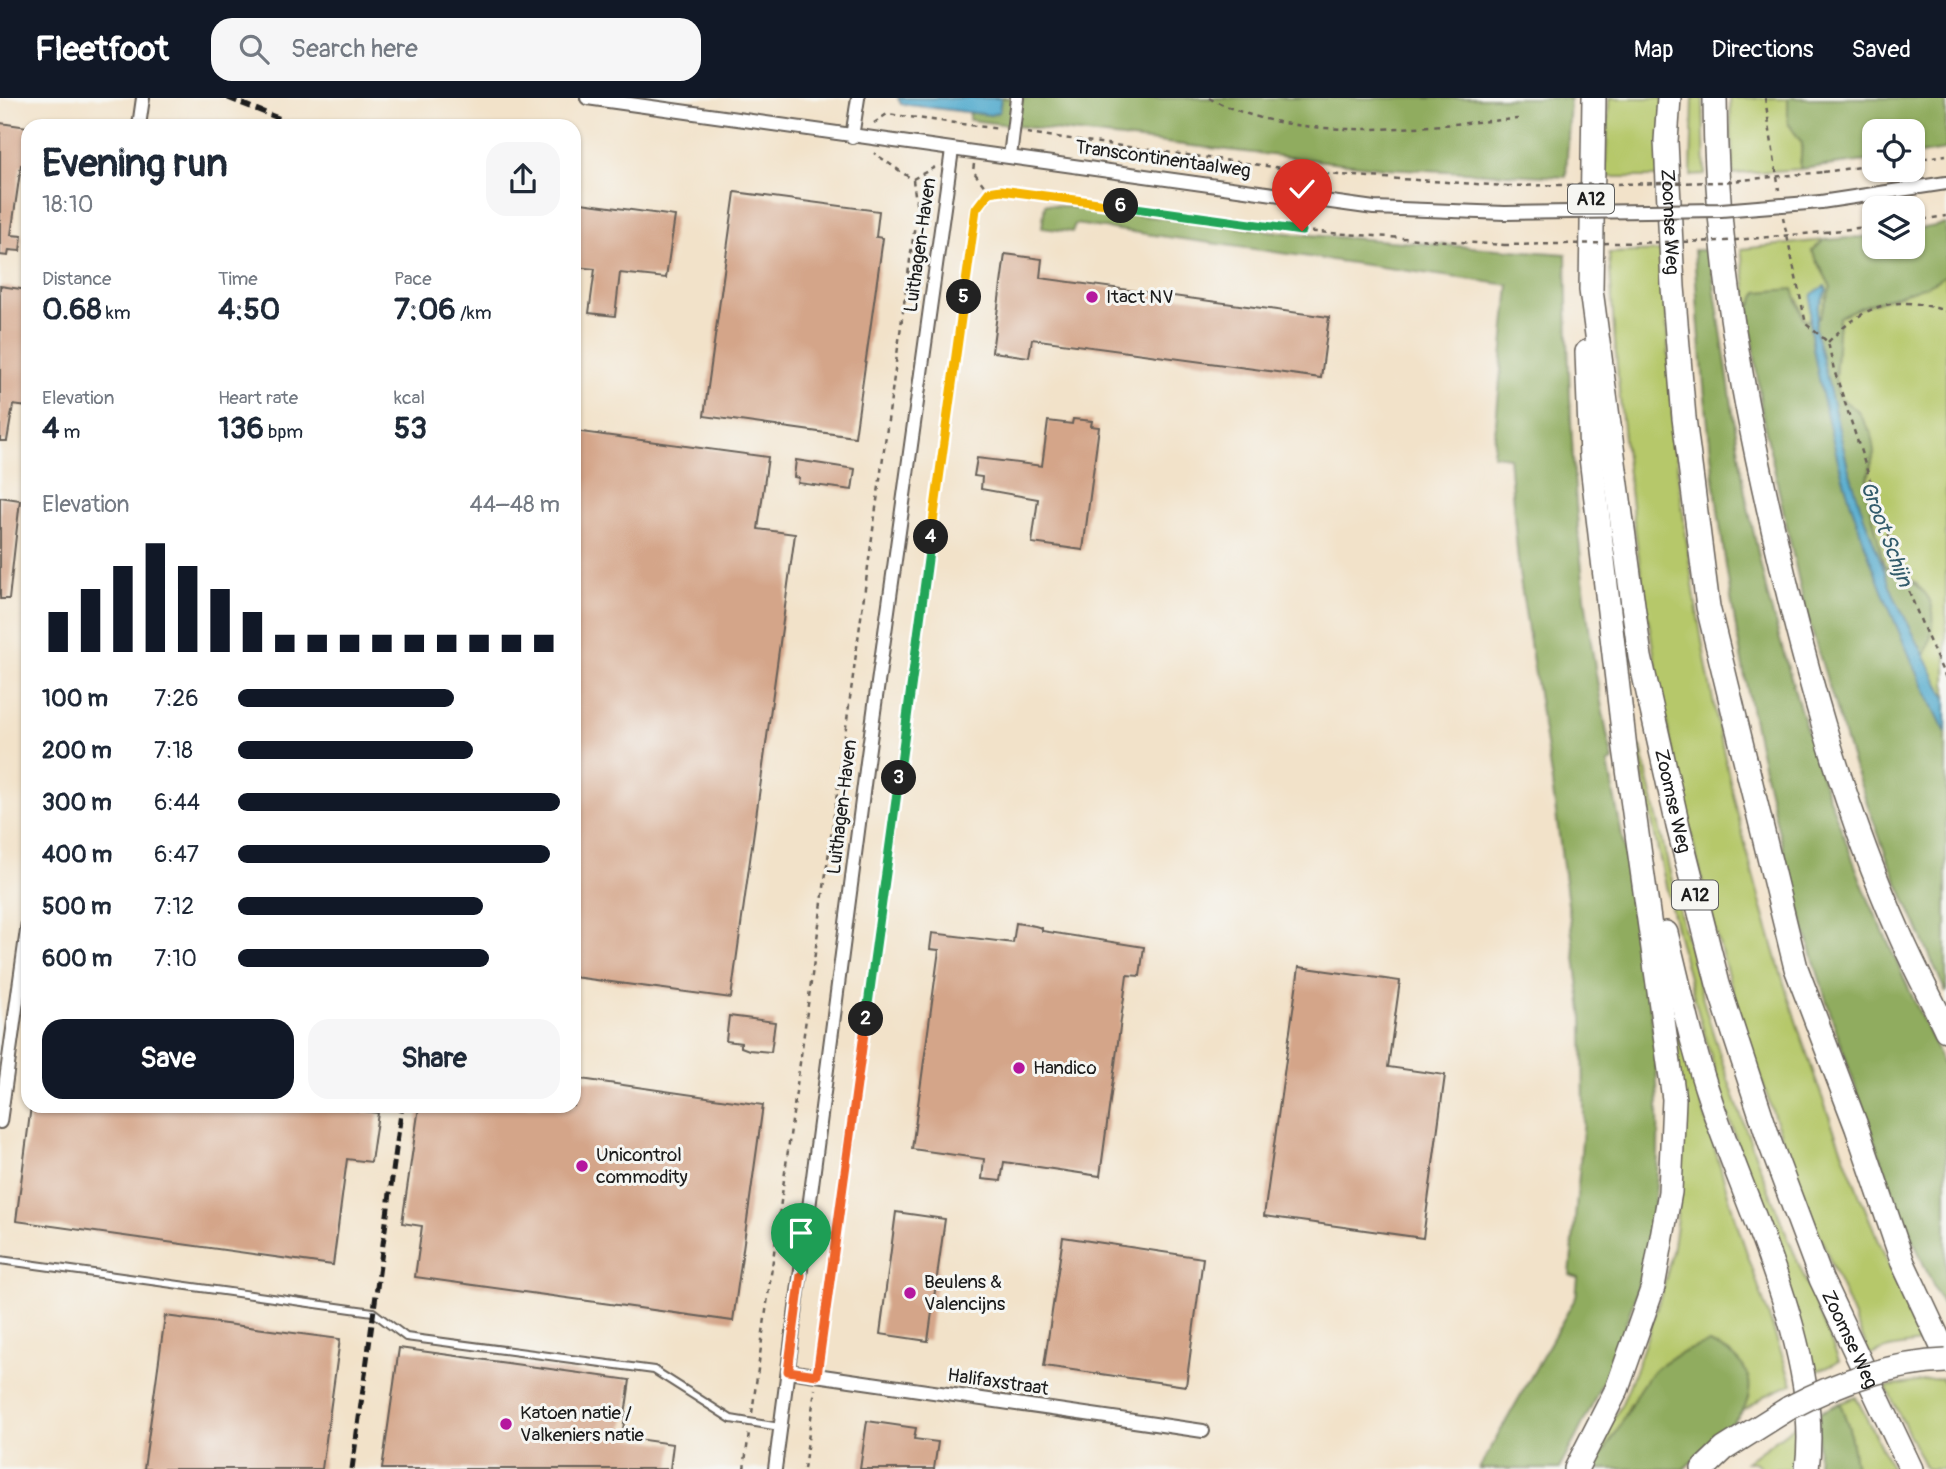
<!DOCTYPE html>
<meta charset="utf-8">
<style>
body{margin:0;font-family:Pangolin,sans-serif;background:#f6f6f7;color:#1f2937;height:100vh;display:flex;flex-direction:column;font-size:26px;white-space:nowrap}
*{box-sizing:border-box;margin:0}
p{font-size:23px;color:#747a83}
.icon{flex:none;width:38px;height:38px;fill:none;stroke:currentColor;stroke-width:2;stroke-linecap:round;stroke-linejoin:round}
.map{position:relative;flex:1;overflow:hidden}
.drawer{position:absolute;left:21px;top:21px;width:560px;height:994px;display:flex;flex-direction:column;background:#fff;border-radius:21px;box-shadow:0 2px 5px #0004}
.drawer>*{flex:none}
.buttons{position:absolute;left:1862px;top:21px;display:grid;gap:14px}
.buttons a{display:grid;place-items:center;width:63px;height:63px;border-radius:14px;background:#fff;box-shadow:0 2px 5px #0004;font-size:35px}
.pin{position:absolute;display:grid;place-items:center;width:60px;height:60px;color:#fff;margin:-72px -30px;border-radius:50% 50% 50% 0;rotate:-45deg;box-shadow:0 0 7px #0007}
.pin .icon{rotate:45deg}
.km{position:absolute;width:35px;height:35px;margin:-18px;border-radius:50%;background:#222;color:#fff;font-size:19px;line-height:35px;text-align:center}
.round{display:grid;place-items:center;flex:none;width:74px;height:74px;border-radius:21px;background:#f6f6f7}
.overview{display:flex;align-items:center;justify-content:space-between;height:119px;padding:0 21px}
h1{font-size:38px;font-weight:700;line-height:52px}
.metrics{display:grid;grid-template-columns:repeat(3,1fr);gap:10px;height:119px;padding:7px 21px}
.metrics div{display:grid;align-content:center}
.metrics b{font-size:30px;font-weight:700}
.metrics small{font-size:19px;font-weight:400}
.metrics p{font-size:19px}
.chart{height:196px;padding:14px 21px}
.chart p{display:flex;justify-content:space-between}
.chart svg{width:100%;height:126px;margin-top:7px;stroke:#111827;stroke-width:6}
.button{display:flex;gap:14px;margin-top:auto;padding:14px 21px}
.button a{flex:1;height:80px;border-radius:21px;background:#111827;color:#fff;font-size:28px;font-weight:700;line-height:80px;text-align:center}
.button a+a{background:#f6f6f7;color:#1f2937}
ul{padding:0 21px;list-style:none;font-size:23px}
li{display:grid;grid-template-columns:112px 84px 1fr;align-items:center;height:52px}
li i{height:18px;border-radius:9px;background:#111827}
header{display:flex;align-items:center;gap:42px;box-sizing:border-box;height:98px;padding:0 35px;background:#111827;color:#fff}
header strong{font-size:33px}
nav{display:flex;gap:38px;margin-inline-start:auto;font-size:24px}
.search{width:490px;height:63px;background:#f6f6f7;display:flex;align-items:center;gap:18px;box-sizing:border-box;padding:0 24px;border-radius:21px;color:#747a83;font-size:26px}
.map>svg:first-child{display:block}
.green{fill:#b6c86b;stroke:#697244;stroke-width:2}
.forest{fill:#90ac5f;stroke:#56643e;stroke-width:2}
.water{fill:#4ea8cc;stroke:#356274;stroke-width:2}
.building{fill:#d4a589}
.lines{fill:none;stroke-linecap:round;stroke-linejoin:round}
.lane-casing{stroke:#676159;stroke-width:10}
.street-casing{stroke:#676159;stroke-width:16}
.highway-casing{stroke:#676159;stroke-width:26}
.path{stroke:#676159;stroke-width:2.5;stroke-dasharray:5 5;stroke-linecap:butt}
.lane{stroke:#fff;stroke-width:6}
.street{stroke:#fff;stroke-width:12}
.highway{stroke:#fff;stroke-width:23}
.rail{stroke:#1c1c1c;stroke-width:5;stroke-dasharray:10 5;stroke-linecap:butt}
.street-bridge-casing{stroke:#676159;stroke-width:16;stroke-linecap:butt}
.highway-bridge-casing{stroke:#676159;stroke-width:26;stroke-linecap:butt}
.path-bridge{stroke:#676159;stroke-width:2.5;stroke-dasharray:5 5;stroke-linecap:butt}
.street-bridge{stroke:#fff;stroke-width:12}
.highway-bridge{stroke:#fff;stroke-width:23}
.split-1-casing{stroke:#fff;stroke-width:14}
.split-2-casing{stroke:#fff;stroke-width:14}
.split-3-casing{stroke:#fff;stroke-width:14}
.split-4-casing{stroke:#fff;stroke-width:14}
.split-5-casing{stroke:#fff;stroke-width:14}
.split-6-casing{stroke:#fff;stroke-width:14}
.split-7-casing{stroke:#fff;stroke-width:14}
.split-1{stroke:#f0652b;stroke-width:9}
.split-2{stroke:#f0652b;stroke-width:9}
.split-3{stroke:#22a559;stroke-width:9}
.split-4{stroke:#22a559;stroke-width:9}
.split-5{stroke:#f5b400;stroke-width:9}
.split-6{stroke:#f5b400;stroke-width:9}
.split-7{stroke:#22a559;stroke-width:9}
.poi-dot{fill:#b5179e;stroke:#f6f6f2;stroke-width:2.5}
.labels{text-anchor:middle;dominant-baseline:central;stroke-width:6;stroke-linejoin:round;paint-order:stroke}
.shield{fill:#f6f6f2;stroke:#5d5d5c;stroke-width:2}
.shield-label{font-size:18px;font-weight:bold;fill:#1c1c1c}
.street-label{font-size:19px;fill:#1c1c1c;stroke:#f6f6f2}
.poi-label{font-size:19px;fill:#1c1c1c;stroke:#f6f6f2;text-anchor:start}
.water-label{font-size:21px;font-style:italic;fill:#325b6b;stroke:#f6f6f2}
</style>
<header>
<strong>Fleetfoot</strong>
<div class="search"><svg class="icon" aria-label="search" viewBox="0 0 24 24"><circle cx="10" cy="10" r="6"/><path d="M15 15l6 6"/></svg>Search here</div>
<nav><a>Map</a><a>Directions</a><a>Saved</a></nav>
</header>
<div class="map">
<svg width="1946" height="1371" viewBox="0 0 1946 1371">
<rect width="100%" height="100%" fill="#f6f6f2"/>
<filter id="ink" filterUnits="userSpaceOnUse"><feTurbulence type="fractalNoise" baseFrequency=".0143" numOctaves="2"/><feDisplacementMap in="SourceGraphic" scale="14" xChannelSelector="R" yChannelSelector="G"/><feConvolveMatrix kernelMatrix="1 2 1 2 8 2 1 2 1" color-interpolation-filters="sRGB"/></filter>
<filter id="wash" filterUnits="userSpaceOnUse"><feTurbulence type="fractalNoise" baseFrequency=".00686" numOctaves="4" result="noise"/><feDisplacementMap in="SourceGraphic" scale="28" xChannelSelector="R" yChannelSelector="G"/><feGaussianBlur stdDeviation="1.57" result="paint"/><feColorMatrix in="noise" values="0 0 0 0 0 0 0 0 0 0 0 0 0 0 0 0 0 1.4 0 .05"/><feComposite in="paint" operator="in"/></filter>
<g filter="url(#wash)">
<rect width="100%" height="100%" fill="#f2e2c9"/>
<path class="green" d="M1609 0H1663L1661 79H1605Z
M1693 0H1703L1705 77 1691 78Z
M1730 0H1788V25L1802 45 1800 71 1733 76Z
M1824 142 1812 153 1831 189 1819 220 1811 224 1803 220 1798 201 1758 194 1749 211 1741 151Z
M1664 153C1667 223 1669 293 1677 363 1709 665 1792 970 1925 1244L1889 1250 1870 1257C1814 1127 1761 995 1723 860 1658 630 1622 393 1609 155Z
M1946 177V608L1924 561 1917 485 1884 467 1866 389 1874 354 1838 299 1835 280 1839 219C1873 200 1914 198 1946 177Z
M1638 649H1641C1666 757 1689 866 1725 972 1758 1071 1799 1167 1839 1263L1811 1276C1744 1069 1674 864 1638 649Z
M1680 932 1736 1123 1792 1286 1765 1298 1742 1314 1748 1297 1630 1305 1619 1335 1598 1361C1598 1340 1615 1322 1623 1303 1639 1265 1652 1226 1664 1187 1688 1105 1678 1018 1676 933Z
M1941 1280 1946 1289V1371H1926L1886 1289Z
M1856 1299 1892 1371H1856L1849 1330 1840 1305Z
M1797 1326 1793 1371H1763L1755 1364H1746Z"/>
<path class="forest" d="M972 0H1570L1566 79 1385 70 1017 28 969 22Z
M1788 0H1946V52L1913 57V33H1874V62L1800 71 1802 45 1788 25Z
M1045 106 1296 136 1566 156C1569 325 1575 497 1613 663L1608 665C1635 809 1674 979 1652 1124 1639 1211 1601 1294 1559 1371H1479L1576 1199 1578 1180 1570 1177 1584 1020 1583 920 1552 685 1519 475 1509 359 1493 357 1509 187 1075 126 1072 134 1042 130Z
M1946 126V177C1914 198 1873 200 1839 219L1835 280 1838 299 1857 312 1871 335 1874 354 1866 389 1884 467C1933 493 1944 505 1924 561L1946 608V895L1887 760 1854 669 1805 511 1762 316 1749 211 1758 194 1793 191 1803 220 1812 224 1819 220 1831 189 1812 153 1824 142 1874 138V149H1913V132Z
M1694 152H1709L1745 395 1768 500 1797 601 1826 692 1867 798 1946 973V1215C1909 1138 1879 1059 1852 979 1758 712 1709 434 1694 152Z
M1709 1245C1739 1256 1761 1278 1743 1312 1735 1327 1698 1357 1684 1371H1586L1598 1350 1599 1360C1643 1304 1628 1268 1709 1245Z
M1840 1305 1849 1330 1856 1371H1817L1819 1315Z"/>
<path class="water" d="M898 0H1001L999 14 991 17 901 6Z
M1825 188 1827 192 1819 208 1815 230 1848 369 1864 419 1895 500 1946 600V635C1892 526 1845 411 1821 291 1815 260 1806 228 1812 196Z"/>
<g id="blocks">
<path class="building" d="M0 25 28 29V68L21 67 11 137 22 138 20 153 9 152 8 158 0 157Z
M735 94 879 113 876 139 883 140 855 339 704 318Z
M574 104 675 118 666 180 620 175 615 218 589 215 595 171 574 169Z
M1005 156 1042 161 1040 180 1329 219 1321 280 1032 241 1029 259 992 254Z
M0 188 28 192V309L13 307 7 343H0Z
M1073 321 1092 323 1091 328 1099 329 1083 452 1032 445 1038 401 981 391 982 379 974 378 977 360 1042 368 1048 323 1072 326Z
M574 333 768 359 758 431 795 436 731 900 574 879Z
M796 362 855 371 852 392 798 385 799 380 794 379Z
M0 399 20 402 9 501H0Z
M1016 825 1035 828 1042 830V833L1144 849 1140 878 1127 877 1100 1078 1004 1064 1001 1083 982 1081 984 1061 912 1051 939 852 930 851 932 835 1013 845Z
M1299 869 1400 883 1388 969 1445 977 1423 1140 1264 1118Z
M729 918 775 924 771 954 749 952 741 949V945L726 943Z
M574 980 763 1007 733 1223 415 1179 422 1128 402 1125 419 1009 438 1012 439 1008H574Z
M31 1008H354L353 1012 378 1015 371 1064 347 1061 333 1167 16 1123Z
M896 1114 945 1121 928 1243 880 1236Z
M1063 1139 1203 1160 1186 1288 1044 1268Z
M165 1218 340 1241 322 1371H144Z
M399 1250 630 1282 622 1339 673 1346 670 1371H382Z
M867 1323 916 1330 914 1341 938 1344 934 1371H860Z"/>
</g>
</g>
<g filter="url(#ink)">
<use href="#blocks" fill-opacity="0" stroke="#676159" stroke-width="2"/>
<g class="lines">
<g class="lane-casing">
<path id="lane" d="M0 1162 373 1214 406 1239 654 1272 731 1321 780 1329"/>
</g>
<g class="street-casing">
<path id="street" d="M587 0 1374 110 1505 115
M139 28 143 0
M852 39 858 0
M1010 59 1017 0
M1821 104 1946 85
M0 1024 28 825
M788 1273 1203 1333
M775 1371 867 664 952 52"/>
</g>
<g class="highway-casing">
<g id="highway">
<path id="s1" d="M1594 0 1591 192 1640 559 1678 728 1718 886 1770 1045 1821 1181 1911 1371"/>
<path id="s2" d="M1669 0 1666 43 1673 189 1684 320 1708 509 1796 870 1857 1030 1903 1165 1946 1257"/>
<path d="M1715 0C1715 140 1738 277 1769 413 1801 556 1840 703 1900 837 1914 869 1931 900 1946 932"/>
<path d="M1666 835C1680 891 1692 949 1711 1004 1748 1113 1822 1256 1807 1371"/>
<path d="M1576 1371 1617 1291 1653 1189 1670 1094 1674 1001 1625 650 1591 359 1587 254"/>
<path d="M1703 1371 1724 1351 1789 1310"/>
</g>
</g>
<path class="path" d="M1209 0C1303 49 1417 27 1518 21
M1765 0 1779 92
M874 25 887 16 1000 31
M1027 35 1325 76 1507 88
M1913 62 1946 57
M974 66 973 73 988 93
M1823 74 1874 67
M913 81 935 69
M1783 119 1806 226 1828 244 1834 272C1869 375 1899 482 1946 580
M1913 123 1946 118
M1825 134 1874 128
M1828 244C1866 206 1894 196 1946 213
M819 1264 976 112 989 95 1001 92 1302 133 1504 147
M752 1315 917 111 913 82 874 55
M744 1371 749 1335
M804 1371 815 1291"/>
<use href="#lane" class="lane"/>
<use href="#street" class="street"/>
<use href="#highway" class="highway"/>
<path class="rail" d="M228 0 298 28
M352 1371 402 1008"/>
<g class="street-bridge-casing">
<path id="street-bridge" d="M1505 115 1721 112 1821 104"/>
</g>
<g class="highway-bridge-casing">
<path id="highway-bridge" d="M1789 1310C1838 1284 1890 1265 1946 1263"/>
</g>
<path class="path-bridge" d="M1507 88 1722 84 1823 74
M1504 147 1725 143 1825 134"/>
<use href="#street-bridge" class="street-bridge"/>
<use href="#highway-bridge" class="highway-bridge"/>
</g>
</g>
<g class="lines" filter="url(#ink)">
<g class="split-1-casing">
<path id="split-1" d="M801 1177 788 1273 817 1277 833 1161"/>
</g>
<g class="split-2-casing">
<path id="split-2" d="M833 1161 866 921"/>
</g>
<g class="split-3-casing">
<path id="split-3" d="M866 921 899 680"/>
</g>
<g class="split-4-casing">
<path id="split-4" d="M899 680 931 439"/>
</g>
<g class="split-5-casing">
<path id="split-5" d="M931 439 964 199"/>
</g>
<g class="split-6-casing">
<path id="split-6" d="M964 199 976 111 989 94 1001 92 1121 108"/>
</g>
<g class="split-7-casing">
<path id="split-7" d="M1121 108 1302 133"/>
</g>
<use href="#split-1" class="split-1"/>
<use href="#split-2" class="split-2"/>
<use href="#split-3" class="split-3"/>
<use href="#split-4" class="split-4"/>
<use href="#split-5" class="split-5"/>
<use href="#split-6" class="split-6"/>
<use href="#split-7" class="split-7"/>
</g>
<g class="poi-dot">
<circle cx="1092" cy="199" r="7"/>
<circle cx="1019" cy="970" r="7"/>
<circle cx="582" cy="1068" r="7"/>
<circle cx="910" cy="1195" r="7"/>
<circle cx="506" cy="1326" r="7"/>
</g>
<g class="labels">
<g class="shield">
<rect x="1568" y="86.5" width="46" height="29" rx="5"/>
<rect x="1672" y="782.5" width="46" height="29" rx="5"/>
</g>
<g class="shield-label">
<text x="1591" y="101">A12</text>
<text x="1695" y="797">A12</text>
</g>
<g class="street-label">
<text transform="translate(1163 61) rotate(8)">Transcontinentaalweg</text>
<text stroke="none"><textPath href="#s2" startOffset="124">Zoomse Weg</textPath></text>
<text transform="translate(920 147) rotate(-82)">Luithagen-Haven</text>
<text stroke="none"><textPath href="#s1" startOffset="710">Zoomse Weg</textPath></text>
<text transform="translate(842 709) rotate(-83)">Luithagen-Haven</text>
<text stroke="none"><textPath href="#s1" startOffset="1278">Zoomse Weg</textPath></text>
<text transform="translate(998 1284) rotate(8)">Halifaxstraat</text>
</g>
<g class="poi-label">
<text x="1106" y="199">Itact NV</text>
<text x="1033" y="970">Handico</text>
<text x="596" y="1057">Unicontrol<tspan x="596" dy="22">commodity</tspan></text>
<text x="924" y="1184">Beulens &amp;<tspan x="924" dy="22">Valencijns</tspan></text>
<text x="520" y="1315">Katoen natie /<tspan x="520" dy="22">Valkeniers natie</tspan></text>
</g>
<g class="water-label">
<text transform="translate(1886 436) rotate(69)">Groot Schijn</text>
</g>
</g>
</svg>
<div class="buttons">
<a><svg class="icon" aria-label="locate" viewBox="0 0 24 24"><circle cx="12" cy="12" r="6"/><path d="M12 2v4M12 18v4M2 12h4M18 12h4"/></svg></a>
<a><svg class="icon" aria-label="layers" viewBox="0 0 24 24"><path d="M12 4l9 5-9 5-9-5zM3 14l9 5 9-5"/></svg></a>
</div>
<div class="pin" style="left:801px;top:1177px;background:#1e9e55"><svg class="icon" aria-label="arrive" viewBox="0 0 24 24"><path d="M6 21V4h12l-3 4 3 4H6"/></svg></div>
<div class="pin" style="left:1302px;top:133px;background:#d93025"><svg class="icon" aria-label="check" viewBox="0 0 24 24"><path d="M5 12l5 5 9-10"/></svg></div>
<b class="km" style="left:866px;top:921px">2</b>
<b class="km" style="left:899px;top:680px">3</b>
<b class="km" style="left:931px;top:439px">4</b>
<b class="km" style="left:964px;top:199px">5</b>
<b class="km" style="left:1121px;top:108px">6</b>
<section class="drawer">
<div class="overview"><div><h1>Evening run</h1><p>18:10</p></div><a class="round"><svg class="icon" aria-label="share" viewBox="0 0 24 24"><path d="M12 15V3M7 8l5-5 5 5M5 13v7h14v-7"/></svg></a></div>
<div class="metrics">
<div><p>Distance</p><b>0.68<small> km</small></b></div>
<div><p>Time</p><b>4:50</b></div>
<div><p>Pace</p><b>7:06<small> /km</small></b></div>
</div>
<div class="metrics">
<div><p>Elevation</p><b>4<small> m</small></b></div>
<div><p>Heart rate</p><b>136<small> bpm</small></b></div>
<div><p>kcal</p><b>53</b></div>
</div>
<div class="chart"><p><span>Elevation</span>44–48 m</p>
<svg viewBox="0 0 160 44" preserveAspectRatio="none"><path d="M5 44V30M15 44V22M25 44V14M35 44V6M45 44V14M55 44V22M65 44V30M75 44V38M85 44V38M95 44V38M105 44V38M115 44V38M125 44V38M135 44V38M145 44V38M155 44V38"/></svg>
</div>
<ul>
<li><b>100 m</b>7:26<i style="width:67%"></i></li>
<li><b>200 m</b>7:18<i style="width:73%"></i></li>
<li><b>300 m</b>6:44<i style="width:100%"></i></li>
<li><b>400 m</b>6:47<i style="width:97%"></i></li>
<li><b>500 m</b>7:12<i style="width:76%"></i></li>
<li><b>600 m</b>7:10<i style="width:78%"></i></li>
</ul>
<div class="button"><a>Save</a><a>Share</a></div>
</section>
</div>
